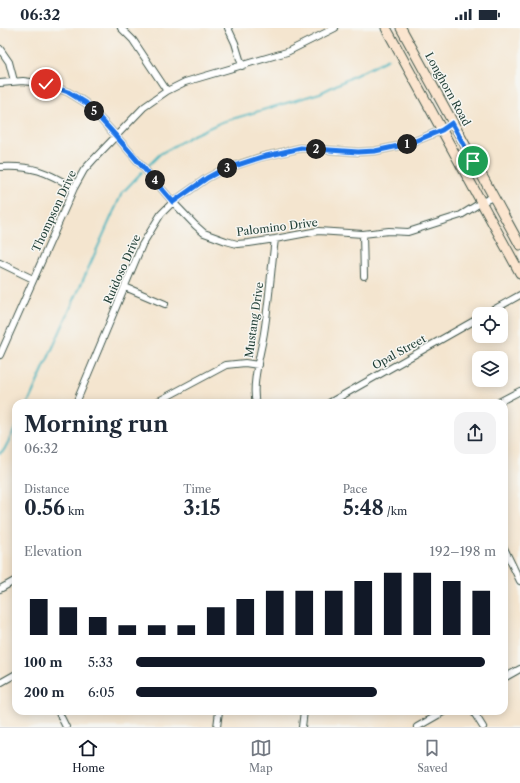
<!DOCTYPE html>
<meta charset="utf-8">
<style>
body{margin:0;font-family:"Libre Caslon Text",serif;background:#f2f2f3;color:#1f2937;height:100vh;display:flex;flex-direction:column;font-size:15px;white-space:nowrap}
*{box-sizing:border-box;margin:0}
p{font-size:13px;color:#747a83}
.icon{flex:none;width:22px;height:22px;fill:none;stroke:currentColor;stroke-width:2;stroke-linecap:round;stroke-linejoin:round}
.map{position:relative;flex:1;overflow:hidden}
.sheet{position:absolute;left:12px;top:371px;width:496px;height:316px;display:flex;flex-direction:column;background:#fff;border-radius:12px;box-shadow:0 2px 10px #0003}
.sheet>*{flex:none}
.tools{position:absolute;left:472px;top:279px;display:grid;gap:8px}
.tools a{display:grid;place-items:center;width:36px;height:36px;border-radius:8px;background:#fff;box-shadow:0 2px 10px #0003;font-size:20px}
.pin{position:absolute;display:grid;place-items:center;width:34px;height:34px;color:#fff;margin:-17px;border:2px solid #fff;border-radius:50%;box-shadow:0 1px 4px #0007}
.km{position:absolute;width:20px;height:20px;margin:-10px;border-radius:50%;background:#222;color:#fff;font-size:11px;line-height:20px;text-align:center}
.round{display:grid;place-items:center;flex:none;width:42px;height:42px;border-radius:12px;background:#f2f2f3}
.head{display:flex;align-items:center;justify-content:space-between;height:68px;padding:0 12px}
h1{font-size:22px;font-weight:700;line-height:30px}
.metrics{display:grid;grid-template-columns:repeat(3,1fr);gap:6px;height:68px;padding:4px 12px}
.metrics div{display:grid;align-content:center}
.metrics b{font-size:20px;font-weight:700}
.metrics small{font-size:11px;font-weight:400}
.metrics p{font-size:11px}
.chart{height:112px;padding:8px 12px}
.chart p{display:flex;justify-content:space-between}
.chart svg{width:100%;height:72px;margin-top:4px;stroke:#111827;stroke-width:6}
ul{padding:0 12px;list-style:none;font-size:13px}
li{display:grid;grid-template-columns:64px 48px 1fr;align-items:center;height:30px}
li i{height:10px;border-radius:5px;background:#111827}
.status{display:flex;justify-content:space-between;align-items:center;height:28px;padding:0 20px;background:#fff;direction:ltr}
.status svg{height:11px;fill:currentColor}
.menu{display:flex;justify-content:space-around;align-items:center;height:56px;border-top:1px solid #e0e1e3;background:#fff;font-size:11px;color:#747a83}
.menu a{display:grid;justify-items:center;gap:2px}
.menu .selected{color:#111827}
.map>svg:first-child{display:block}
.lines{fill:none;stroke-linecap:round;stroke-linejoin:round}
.stream{stroke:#44b3bd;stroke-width:2}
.street-casing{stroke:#3f564b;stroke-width:8}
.secondary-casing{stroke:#3f564b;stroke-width:11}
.street{stroke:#fff;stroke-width:6}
.secondary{stroke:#fbe5cf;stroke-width:9}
.route-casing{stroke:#fff;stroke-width:8}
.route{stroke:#1a73e8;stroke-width:5}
.labels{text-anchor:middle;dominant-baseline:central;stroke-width:3;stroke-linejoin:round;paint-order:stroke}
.street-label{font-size:11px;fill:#1f3d34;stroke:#f6f6f2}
</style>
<div class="status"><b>06:32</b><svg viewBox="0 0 49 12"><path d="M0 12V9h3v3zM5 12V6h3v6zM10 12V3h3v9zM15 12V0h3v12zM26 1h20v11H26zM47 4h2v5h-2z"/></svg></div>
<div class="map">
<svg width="520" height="699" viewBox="0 0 520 699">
<rect width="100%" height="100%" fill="#f6f6f2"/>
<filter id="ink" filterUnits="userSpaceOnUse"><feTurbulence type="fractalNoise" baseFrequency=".025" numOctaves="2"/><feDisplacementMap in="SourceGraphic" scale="8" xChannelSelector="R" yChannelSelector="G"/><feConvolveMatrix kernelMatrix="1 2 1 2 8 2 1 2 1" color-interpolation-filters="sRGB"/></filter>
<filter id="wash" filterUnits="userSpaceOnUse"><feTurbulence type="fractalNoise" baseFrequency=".012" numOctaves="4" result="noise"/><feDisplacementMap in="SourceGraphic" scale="16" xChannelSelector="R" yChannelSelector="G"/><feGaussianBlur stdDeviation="0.9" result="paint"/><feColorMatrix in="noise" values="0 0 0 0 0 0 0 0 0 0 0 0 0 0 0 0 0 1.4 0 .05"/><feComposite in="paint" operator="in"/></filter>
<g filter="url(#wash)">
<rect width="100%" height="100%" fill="#f4e5cf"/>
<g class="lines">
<path class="stream" d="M149 137 160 126 193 107 222 94 320 65 388 31
M28 375 122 165 142 144
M0 425 4 422 16 399"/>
</g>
</g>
<g filter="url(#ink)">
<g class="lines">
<g class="street-casing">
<path id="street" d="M121 0 133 12 167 63
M228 0 235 15 242 38
M0 21 9 34 14 53
M0 55 23 53 46 56 68 64 86 75 116 108 173 174 195 197 204 205 226 213 237 216 249 215 275 211 318 203 363 206 389 203 408 204 461 187 482 174 493 169
M0 139C32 137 47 144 74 160
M363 206 364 248
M0 235 33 251
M125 259 165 276
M486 286 520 267
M0 327 74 160 84 142 93 132 144 79 167 63 185 54 287 24 335 0
M76 375 142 217 161 186 173 174 207 150 222 142 261 129 301 120 358 124 375 123 408 116 442 102 453 95
M155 375 226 337 245 335 258 337
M256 375C251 357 261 324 264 305 269 274 271 242 275 211
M329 375 479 290
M497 375 520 363
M504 520 520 553
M0 561 16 552
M504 650 520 641
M0 655 16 646
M58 683 66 699
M473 683 483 699
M217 699 219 683
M302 699 304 683
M417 699 445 683"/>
</g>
<g class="secondary-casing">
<path id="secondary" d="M386 0 520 245
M401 0 520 217"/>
</g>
<use href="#street" class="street"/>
<use href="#secondary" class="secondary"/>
</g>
</g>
<g class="lines" filter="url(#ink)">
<g class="route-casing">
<path id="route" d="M46 56 68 64 86 75 116 108 173 174 207 150 222 142 262 129 301 120 358 124 375 123 408 116 442 102 452 95 473 133"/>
</g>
<use href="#route" class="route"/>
</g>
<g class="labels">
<g class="street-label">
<text transform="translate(448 61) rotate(61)">Longhorn Road</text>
<text transform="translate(54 183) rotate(-65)">Thompson Drive</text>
<text transform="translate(277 199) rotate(-7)">Palomino Drive</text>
<text transform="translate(122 241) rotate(-66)">Ruidoso Drive</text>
<text transform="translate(254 292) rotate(-82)">Mustang Drive</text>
<text transform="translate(399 324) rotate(-29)">Opal Street</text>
</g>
</g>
</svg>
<div class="tools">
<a><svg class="icon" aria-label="locate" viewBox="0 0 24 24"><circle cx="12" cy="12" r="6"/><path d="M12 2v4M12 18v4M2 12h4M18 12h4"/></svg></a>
<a><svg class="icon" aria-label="layers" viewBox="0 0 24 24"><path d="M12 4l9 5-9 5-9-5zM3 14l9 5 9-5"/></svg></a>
</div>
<div class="pin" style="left:473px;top:133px;background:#1e9e55"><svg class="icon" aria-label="arrive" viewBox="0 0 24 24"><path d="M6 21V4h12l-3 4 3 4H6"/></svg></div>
<div class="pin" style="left:46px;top:56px;background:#d93025"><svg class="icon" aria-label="check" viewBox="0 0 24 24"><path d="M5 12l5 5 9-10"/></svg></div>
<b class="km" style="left:407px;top:116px">1</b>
<b class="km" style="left:316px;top:121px">2</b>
<b class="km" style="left:227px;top:140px">3</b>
<b class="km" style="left:155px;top:152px">4</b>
<b class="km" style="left:94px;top:83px">5</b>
<section class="sheet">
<div class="head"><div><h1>Morning run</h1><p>06:32</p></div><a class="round"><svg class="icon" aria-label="share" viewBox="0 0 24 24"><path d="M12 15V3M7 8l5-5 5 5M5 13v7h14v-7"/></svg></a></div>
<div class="metrics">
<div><p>Distance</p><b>0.56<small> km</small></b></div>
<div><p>Time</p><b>3:15</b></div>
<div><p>Pace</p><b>5:48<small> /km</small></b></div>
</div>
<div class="chart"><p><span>Elevation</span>192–198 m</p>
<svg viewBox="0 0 160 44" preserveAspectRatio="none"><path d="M5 44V22M15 44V27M25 44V33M35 44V38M45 44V38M55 44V38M65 44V27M75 44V22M85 44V17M95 44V17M105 44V17M115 44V11M125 44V6M135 44V6M145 44V11M155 44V17"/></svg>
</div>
<ul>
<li><b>100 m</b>5:33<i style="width:97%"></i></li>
<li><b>200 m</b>6:05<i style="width:67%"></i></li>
</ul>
</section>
</div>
<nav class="menu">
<a class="selected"><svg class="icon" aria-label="home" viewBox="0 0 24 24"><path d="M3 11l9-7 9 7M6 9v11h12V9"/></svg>Home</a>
<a><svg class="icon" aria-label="map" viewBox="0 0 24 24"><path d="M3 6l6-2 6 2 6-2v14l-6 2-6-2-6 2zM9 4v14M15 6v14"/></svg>Map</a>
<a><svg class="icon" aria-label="saved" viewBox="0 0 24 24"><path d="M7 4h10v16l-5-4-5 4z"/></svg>Saved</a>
</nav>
